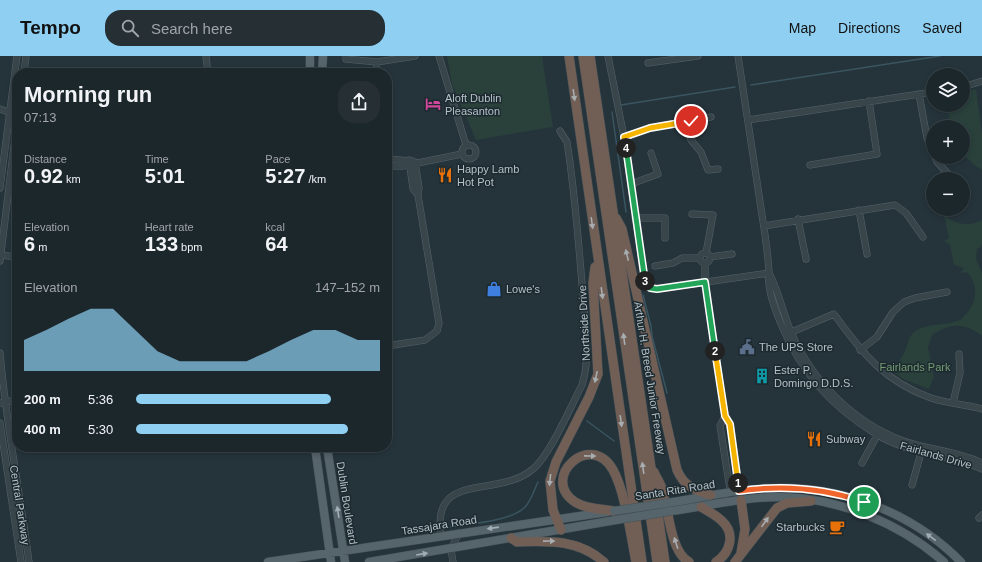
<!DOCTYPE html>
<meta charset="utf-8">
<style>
body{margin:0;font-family:Arial,sans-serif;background:#252f34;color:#f1f3f6;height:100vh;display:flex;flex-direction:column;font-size:15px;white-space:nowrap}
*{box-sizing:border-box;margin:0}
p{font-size:13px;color:#a0a5a9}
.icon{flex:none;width:22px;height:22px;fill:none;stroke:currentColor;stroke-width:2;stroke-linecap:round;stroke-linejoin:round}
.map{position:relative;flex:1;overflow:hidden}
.drawer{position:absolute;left:12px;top:12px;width:380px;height:384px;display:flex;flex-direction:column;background:#1c272c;border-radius:16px;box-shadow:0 2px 6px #0003,0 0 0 1px #3a4448}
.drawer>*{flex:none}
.fabs{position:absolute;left:926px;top:12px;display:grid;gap:8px}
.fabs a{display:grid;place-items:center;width:44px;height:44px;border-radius:50%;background:#1c272c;box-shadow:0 2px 6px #0003,0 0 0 1px #3a4448;font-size:20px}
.pin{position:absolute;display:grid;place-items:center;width:34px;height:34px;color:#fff;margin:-17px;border:2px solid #fff;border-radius:50%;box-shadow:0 1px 4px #0007}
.km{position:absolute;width:20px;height:20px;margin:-10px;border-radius:50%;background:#222;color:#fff;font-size:11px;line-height:20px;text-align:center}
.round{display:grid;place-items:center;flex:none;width:42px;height:42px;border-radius:16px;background:#252f34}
.overview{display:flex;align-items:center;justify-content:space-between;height:68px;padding:0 12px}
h1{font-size:22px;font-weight:700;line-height:30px}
.stats{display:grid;grid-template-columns:repeat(3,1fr);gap:6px;height:68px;padding:4px 12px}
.stats div{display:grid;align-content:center}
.stats b{font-size:20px;font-weight:700}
.stats small{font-size:11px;font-weight:400}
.stats p{font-size:11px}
.chart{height:112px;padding:8px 12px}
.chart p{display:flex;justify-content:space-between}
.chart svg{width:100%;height:72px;margin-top:4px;fill:#8ecff2;opacity:.7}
ul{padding:0 12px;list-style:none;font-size:13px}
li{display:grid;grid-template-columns:64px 48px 1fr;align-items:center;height:30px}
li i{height:10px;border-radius:5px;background:#8ecff2}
header{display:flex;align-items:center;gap:24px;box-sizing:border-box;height:56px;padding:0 20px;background:#8ecff2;color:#111}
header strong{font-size:19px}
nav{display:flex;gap:22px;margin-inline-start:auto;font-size:14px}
.search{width:280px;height:36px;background:#252f34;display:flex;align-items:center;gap:10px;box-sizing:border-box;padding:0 14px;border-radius:16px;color:#a0a5a9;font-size:15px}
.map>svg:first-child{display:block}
.green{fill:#29403b}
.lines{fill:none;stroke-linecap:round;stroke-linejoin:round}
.stream{stroke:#395561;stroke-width:1.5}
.minor-casing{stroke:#566369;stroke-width:7}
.major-casing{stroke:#445157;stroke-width:9}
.highway-casing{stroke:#435056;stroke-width:10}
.minor{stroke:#38454b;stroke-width:6}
.major{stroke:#56656b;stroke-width:8}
.highway{stroke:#715f56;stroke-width:9}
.major-bridge-casing{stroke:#445157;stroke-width:9;stroke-linecap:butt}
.major-bridge{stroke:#56656b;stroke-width:8}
.oneway{fill:#a7adb0}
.oneway2{fill:#a1aeb5}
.split-1-casing{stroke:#fff;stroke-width:8}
.split-2-casing{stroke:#fff;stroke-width:8}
.split-3-casing{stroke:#fff;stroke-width:8}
.split-4-casing{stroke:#fff;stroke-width:8}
.split-5-casing{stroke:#fff;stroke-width:8}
.split-1{stroke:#f0652b;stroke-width:5}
.split-2{stroke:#f5b400;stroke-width:5}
.split-3{stroke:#22a559;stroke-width:5}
.split-4{stroke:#22a559;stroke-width:5}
.split-5{stroke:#f5b400;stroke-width:5}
.labels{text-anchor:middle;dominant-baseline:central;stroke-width:3;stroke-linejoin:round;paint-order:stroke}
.poi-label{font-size:11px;fill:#b4c0c7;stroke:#1d2a30;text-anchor:start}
.street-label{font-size:11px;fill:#b4c0c7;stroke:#1d2a30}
.park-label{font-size:11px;fill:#759b73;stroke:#1d2a30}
</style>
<header>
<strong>Tempo</strong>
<div class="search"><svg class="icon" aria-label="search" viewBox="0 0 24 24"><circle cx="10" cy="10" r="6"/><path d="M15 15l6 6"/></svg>Search here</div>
<nav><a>Map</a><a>Directions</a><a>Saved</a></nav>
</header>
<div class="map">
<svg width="982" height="506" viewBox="0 0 982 506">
<rect width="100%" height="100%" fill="#25343b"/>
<path class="green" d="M447 0H542L553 71 476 84 452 28Z
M976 33 982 77V114L974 109 963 98V71H951L947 49H963V37Z
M944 159C956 169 969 171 982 164V188L981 191 977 193 976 203 982 217V280C964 266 950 267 932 279L928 292 934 321 929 333 903 323 892 315C896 309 901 303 904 297 908 290 907 281 915 275 928 267 945 270 960 264 962 263 964 260 966 258 978 244 978 229 967 216L960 217 964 212 954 209 950 189 944 185 949 182Z"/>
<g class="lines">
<path class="stream" d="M751 29 940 0
M621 49 735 31
M612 56 626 156
M643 239 651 270 652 280 667 337
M587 365 614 385
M450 471C469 468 512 465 525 451 531 445 534 434 538 426"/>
<g class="minor-casing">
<path id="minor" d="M206 0 208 17
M346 0V3L377 6 415 0
M439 0 466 89
M608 0 624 81 645 226 650 232 657 233 769 217
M738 0C746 53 754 106 762 159 765 178 768 197 769 216 770 220 768 224 769 228 770 241 776 256 781 268 802 318 831 350 876 378 909 399 948 397 982 413
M648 7 698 0
M24 17 26 0
M376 17 377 6
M963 31 982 25
M919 38 927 82 933 97
M0 53 17 59
M748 64 933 36
M677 68 681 74 688 76 690 74 691 65
M688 76 691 84 701 96 708 114 718 113
M624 81 650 72 711 61
M462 96a7 7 0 1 1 14 0a7 7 0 1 1-14 0Z
M935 101 937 106 953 123
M387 103 412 105
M409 104 413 133 418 139
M810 109 877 98 869 45
M387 110H403L462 98
M631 128 658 118 651 97
M0 132 17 0
M963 134 965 137
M859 154 867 198
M692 158 713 159 706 197
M635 162H665V182
M798 163 806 203
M764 170 895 149 906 157 923 181
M700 202a5 5 0 1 1 10 0a5 5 0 1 1-10 0Z
M0 199 17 201
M710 201 732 198
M0 205 17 65
M705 207V226L725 360 730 368 741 444
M655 210 673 207 682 202H700
M770 219C779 237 783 257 791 276 811 323 850 363 898 383 925 394 955 394 982 407
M787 278 834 258C862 297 885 326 931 342 948 348 966 348 982 353
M387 290 425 284 437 275 439 267 418 139 419 132 415 106
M860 294 877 281 893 256 904 246 915 242 947 236
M0 297C6 368 20 436 29 506
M0 347 17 344
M953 347 960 317 959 298
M725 360 720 370 732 446
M0 367 21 506
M862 407 879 376
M912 429 922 393
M979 462 982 459
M441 479C431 414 498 443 533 413 550 399 571 350 582 329 591 300 585 270 583 241 579 189 575 137 567 86L560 75
M453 506 451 493 459 477"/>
</g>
<g class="major-casing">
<path id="major" d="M310 17V0
M322 17 323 0
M315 391 331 506
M327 391 345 506
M680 445C713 439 746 432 779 432 846 431 914 458 961 506
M671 455C707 450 744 441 780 441 839 442 900 467 944 506
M268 506 607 456
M369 506 616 464"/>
</g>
<g class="highway-casing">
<path id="highway" d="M569 0 642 506
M583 0 657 506
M590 0 665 506
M616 162 622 173 677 414C684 430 695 435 711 439
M654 416C656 421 659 425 661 430 669 450 669 495 689 506
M741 444 745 473 741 497
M701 451C708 455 716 459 722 465 736 478 730 497 716 506
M614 455C601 453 586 453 575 446 539 422 591 374 613 414 625 435 631 481 636 506
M561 474 553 454 550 425 556 406 589 341 598 318 593 227 595 211
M511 482 517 486C549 485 578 483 604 506
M735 506 777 452 787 447 811 445"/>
</g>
<use href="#minor" class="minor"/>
<use href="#major" class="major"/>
<use href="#highway" class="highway"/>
<g class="major-bridge-casing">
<path id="major-bridge" d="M614 455 680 445
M616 464 671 455"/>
</g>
<use href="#major-bridge" class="major-bridge"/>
</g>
<defs><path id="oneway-solid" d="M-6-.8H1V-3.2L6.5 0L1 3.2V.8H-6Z"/></defs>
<g class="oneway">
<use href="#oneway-solid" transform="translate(574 39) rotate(82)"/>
<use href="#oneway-solid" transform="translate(592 167) rotate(82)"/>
<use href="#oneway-solid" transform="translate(627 199) rotate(-103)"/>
<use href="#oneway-solid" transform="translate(602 237) rotate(82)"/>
<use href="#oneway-solid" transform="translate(624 283) rotate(-98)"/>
<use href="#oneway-solid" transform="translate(596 321) rotate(102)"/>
<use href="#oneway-solid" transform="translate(621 365) rotate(82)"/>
<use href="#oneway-solid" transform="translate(590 400) rotate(1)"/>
<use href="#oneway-solid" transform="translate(643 412) rotate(-98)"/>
<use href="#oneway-solid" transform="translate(550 424) rotate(96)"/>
<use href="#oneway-solid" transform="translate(765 466) rotate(-55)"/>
<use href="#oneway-solid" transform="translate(549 485) rotate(-1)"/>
<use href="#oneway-solid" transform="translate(676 487) rotate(-108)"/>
</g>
<g class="oneway2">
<use href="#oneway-solid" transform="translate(338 456) rotate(-99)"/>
<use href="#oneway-solid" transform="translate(493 472) rotate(172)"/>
<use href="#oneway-solid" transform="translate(931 481) rotate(-144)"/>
<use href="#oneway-solid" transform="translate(422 498) rotate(-9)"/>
</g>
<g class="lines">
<g class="split-1-casing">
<path id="split-1" d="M738 427 739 435C781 429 824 432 864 446"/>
</g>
<g class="split-2-casing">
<path id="split-2" d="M715 295 725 360 730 368 738 427"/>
</g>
<g class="split-3-casing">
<path id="split-3" d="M645 225 650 232 657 233 705 226 715 295"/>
</g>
<g class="split-4-casing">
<path id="split-4" d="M626 92 645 225"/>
</g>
<g class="split-5-casing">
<path id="split-5" d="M626 92 624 81 650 72 691 65"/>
</g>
<use href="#split-1" class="split-1"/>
<use href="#split-2" class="split-2"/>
<use href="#split-3" class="split-3"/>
<use href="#split-4" class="split-4"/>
<use href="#split-5" class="split-5"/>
</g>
<defs>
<g id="hotel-bare" transform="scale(1.2)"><path d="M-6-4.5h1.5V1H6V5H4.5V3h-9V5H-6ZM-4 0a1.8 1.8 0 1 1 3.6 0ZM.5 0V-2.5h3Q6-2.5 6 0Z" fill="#d1479c" stroke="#1d2a30" stroke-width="2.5" paint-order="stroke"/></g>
<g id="restaurant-bare" transform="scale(1.2)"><path d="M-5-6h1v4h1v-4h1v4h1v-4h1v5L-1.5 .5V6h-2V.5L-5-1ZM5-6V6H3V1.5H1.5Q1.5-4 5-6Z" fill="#e8710a" stroke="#1d2a30" stroke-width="2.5" paint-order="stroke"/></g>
<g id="shop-bare" transform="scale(1.2)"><path d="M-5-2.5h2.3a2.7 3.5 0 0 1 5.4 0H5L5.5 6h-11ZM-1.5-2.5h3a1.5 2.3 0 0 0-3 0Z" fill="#3f7fe0" stroke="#1d2a30" stroke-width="2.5" paint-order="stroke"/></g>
<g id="civic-bare" transform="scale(1.2)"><path d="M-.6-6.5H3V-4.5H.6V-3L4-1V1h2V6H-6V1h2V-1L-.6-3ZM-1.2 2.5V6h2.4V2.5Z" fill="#5c6f8a" stroke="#1d2a30" stroke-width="2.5" paint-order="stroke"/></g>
<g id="building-bare" transform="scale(1.2)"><path d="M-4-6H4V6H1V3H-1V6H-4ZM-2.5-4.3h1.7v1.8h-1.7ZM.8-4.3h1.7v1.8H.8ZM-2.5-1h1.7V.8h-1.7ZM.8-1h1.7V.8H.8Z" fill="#0f9aa8" stroke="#1d2a30" stroke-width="2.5" paint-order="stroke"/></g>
<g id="cafe-bare" transform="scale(1.2)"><path d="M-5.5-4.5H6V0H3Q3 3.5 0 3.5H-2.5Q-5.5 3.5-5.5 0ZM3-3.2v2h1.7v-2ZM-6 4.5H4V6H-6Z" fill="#e8710a" stroke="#1d2a30" stroke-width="2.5" paint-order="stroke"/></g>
</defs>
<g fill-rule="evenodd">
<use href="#hotel-bare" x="433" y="48"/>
<use href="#restaurant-bare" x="445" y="119"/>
<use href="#shop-bare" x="494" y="233"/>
<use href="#civic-bare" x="747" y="291"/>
<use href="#building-bare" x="762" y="320"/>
<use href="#restaurant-bare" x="814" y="383"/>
<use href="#cafe-bare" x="837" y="471"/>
</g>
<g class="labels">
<g class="poi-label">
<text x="445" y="42">Aloft Dublin<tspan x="445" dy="13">Pleasanton</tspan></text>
<text x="457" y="113">Happy Lamb<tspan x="457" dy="13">Hot Pot</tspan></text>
<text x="506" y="233">Lowe's</text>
<text x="759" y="291">The UPS Store</text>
<text x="774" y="314">Ester P.<tspan x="774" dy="13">Domingo D.D.S.</tspan></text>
<text x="826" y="383">Subway</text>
<text x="825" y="471" text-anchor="end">Starbucks</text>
</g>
<g class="street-label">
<text transform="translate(584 267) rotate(-93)">Northside Drive</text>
<text transform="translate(650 322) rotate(81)">Arthur H. Breed Junior Freeway</text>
<text transform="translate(936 399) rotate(16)">Fairlands Drive</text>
<text transform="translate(675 434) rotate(-9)">Santa Rita Road</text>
<text transform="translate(347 447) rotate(81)">Dublin Boulevard</text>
<text transform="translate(20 449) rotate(81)">Central Parkway</text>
<text transform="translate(439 469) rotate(-9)">Tassajara Road</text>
</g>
<g class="park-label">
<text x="915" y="311">Fairlands Park</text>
</g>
</g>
</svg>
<div class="fabs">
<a><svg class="icon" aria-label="layers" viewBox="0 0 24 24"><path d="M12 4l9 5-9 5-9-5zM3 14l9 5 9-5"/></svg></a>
<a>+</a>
<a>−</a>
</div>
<div class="pin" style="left:864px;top:446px;background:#1e9e55"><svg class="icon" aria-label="arrive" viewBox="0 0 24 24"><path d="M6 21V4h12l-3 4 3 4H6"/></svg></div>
<div class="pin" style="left:691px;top:65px;background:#d93025"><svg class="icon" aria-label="check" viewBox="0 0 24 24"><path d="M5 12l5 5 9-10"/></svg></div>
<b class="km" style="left:738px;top:427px">1</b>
<b class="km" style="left:715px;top:295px">2</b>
<b class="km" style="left:645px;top:225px">3</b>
<b class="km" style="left:626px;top:92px">4</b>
<section class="drawer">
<div class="overview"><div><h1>Morning run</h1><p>07:13</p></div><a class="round"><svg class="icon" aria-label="share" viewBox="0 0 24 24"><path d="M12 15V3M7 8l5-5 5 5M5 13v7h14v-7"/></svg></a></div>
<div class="stats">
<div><p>Distance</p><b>0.92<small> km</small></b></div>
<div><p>Time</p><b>5:01</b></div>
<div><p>Pace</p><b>5:27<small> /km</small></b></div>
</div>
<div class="stats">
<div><p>Elevation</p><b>6<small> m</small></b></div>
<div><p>Heart rate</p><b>133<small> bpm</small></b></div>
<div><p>kcal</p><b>64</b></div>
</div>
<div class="chart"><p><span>Elevation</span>147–152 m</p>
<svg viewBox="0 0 160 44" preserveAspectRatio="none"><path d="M0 44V25L10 19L20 12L30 6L40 6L50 19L60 32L70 38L80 38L90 38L100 38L110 32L120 25L130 19L140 19L150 25L160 25V44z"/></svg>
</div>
<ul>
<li><b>200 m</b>5:36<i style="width:80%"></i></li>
<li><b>400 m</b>5:30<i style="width:87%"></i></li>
</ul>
</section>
</div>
